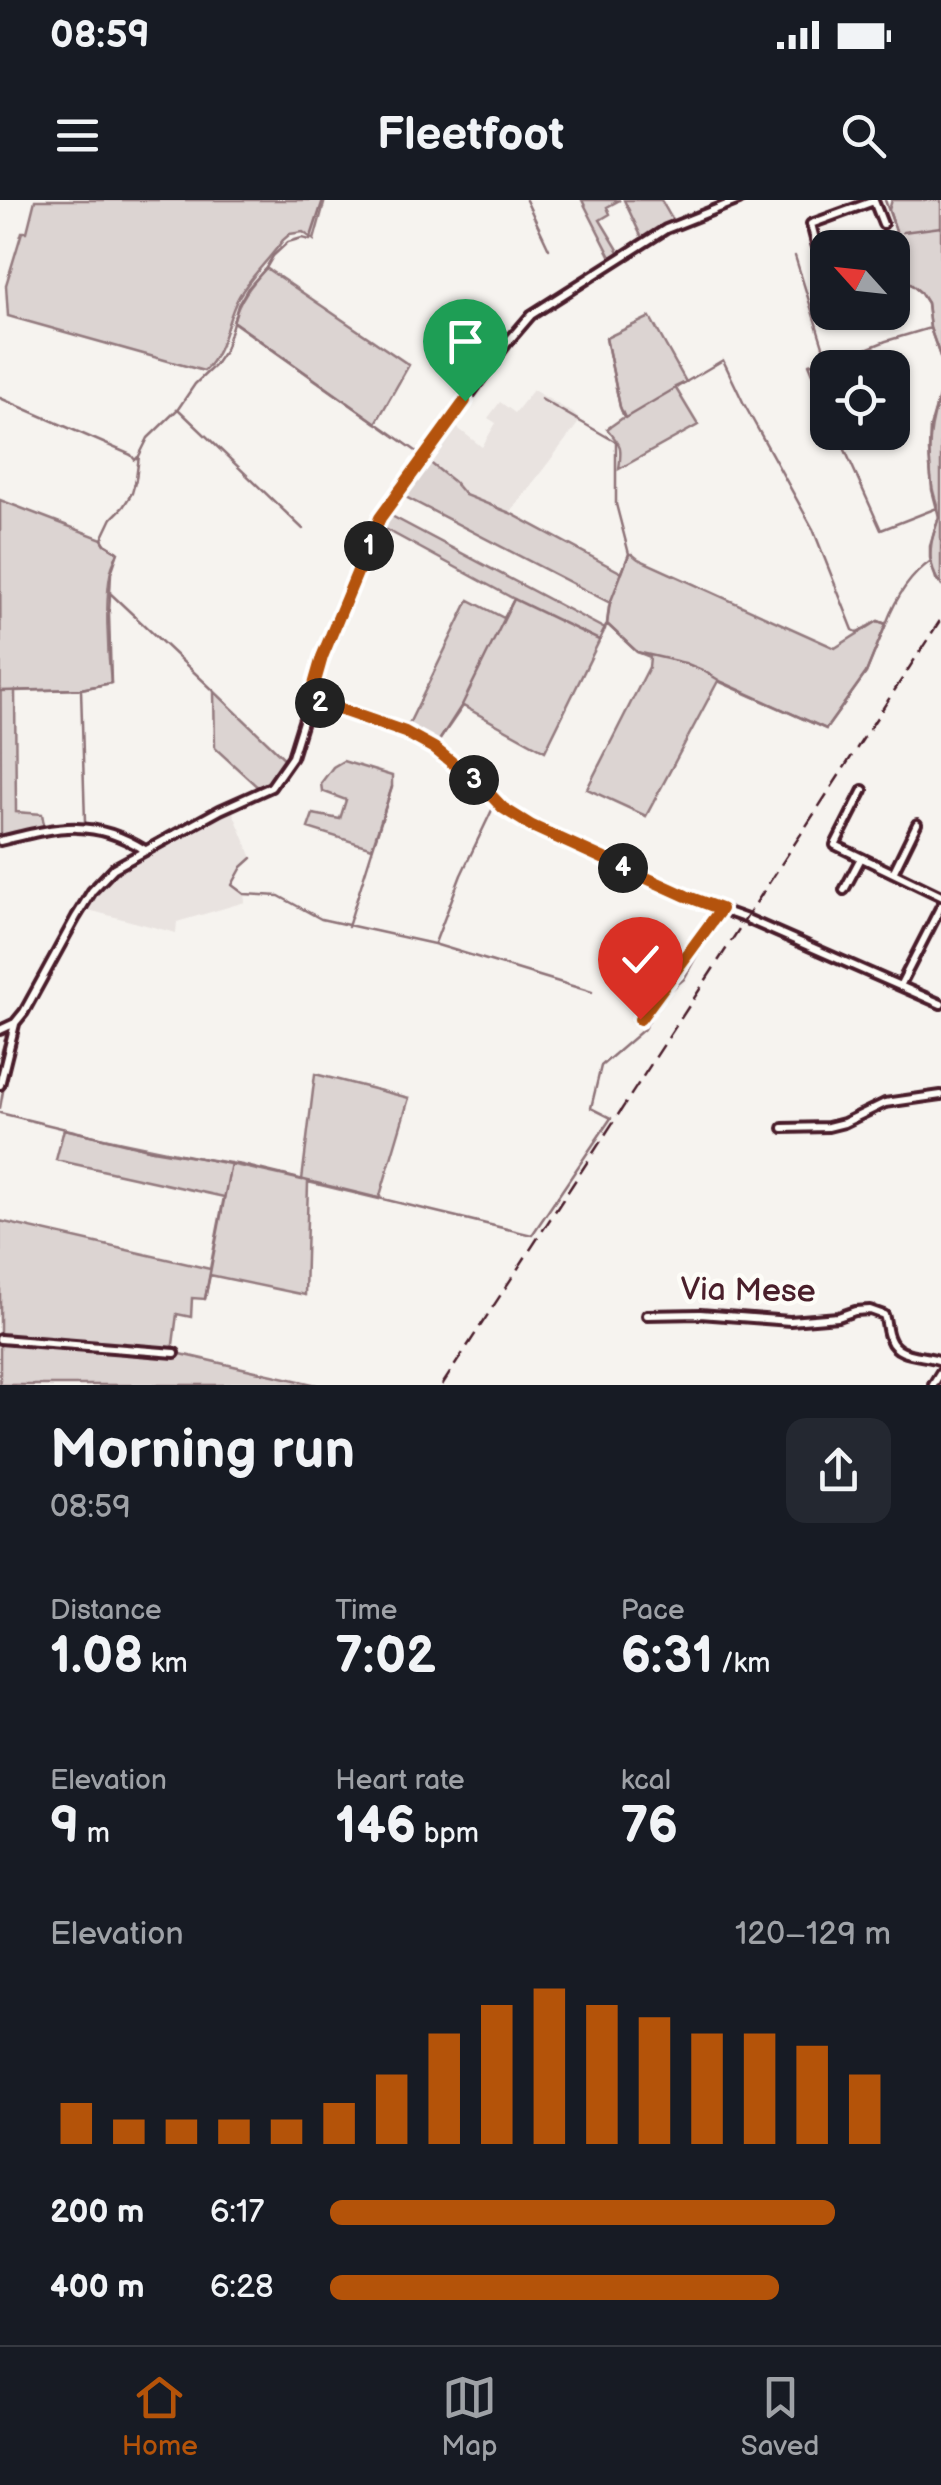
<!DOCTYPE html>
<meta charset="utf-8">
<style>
body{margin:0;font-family:"Balsamiq Sans",sans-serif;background:#242831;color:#f1f3f6;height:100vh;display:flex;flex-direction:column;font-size:38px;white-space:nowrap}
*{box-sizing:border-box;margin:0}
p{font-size:32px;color:#9ea1a6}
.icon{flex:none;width:55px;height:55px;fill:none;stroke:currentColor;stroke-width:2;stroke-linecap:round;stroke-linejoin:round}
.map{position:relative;height:1185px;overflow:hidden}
.panel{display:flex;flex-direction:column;background:#171b24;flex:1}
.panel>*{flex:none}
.needle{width:65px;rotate:297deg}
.controls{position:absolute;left:810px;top:30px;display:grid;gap:20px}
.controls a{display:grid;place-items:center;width:100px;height:100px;border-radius:20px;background:#171b24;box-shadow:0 2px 8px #0004;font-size:50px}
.pin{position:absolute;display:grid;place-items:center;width:85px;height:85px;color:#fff;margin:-102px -42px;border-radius:50% 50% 50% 0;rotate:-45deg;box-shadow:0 0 10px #0007}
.pin .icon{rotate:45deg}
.km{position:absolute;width:50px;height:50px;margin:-25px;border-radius:50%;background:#222;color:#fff;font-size:28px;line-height:50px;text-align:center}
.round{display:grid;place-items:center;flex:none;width:105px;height:105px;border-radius:20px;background:#242831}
.summary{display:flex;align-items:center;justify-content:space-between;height:170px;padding:0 50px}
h1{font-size:55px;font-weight:600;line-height:75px}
.stats{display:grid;grid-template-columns:repeat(3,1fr);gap:15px;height:170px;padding:10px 50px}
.stats div{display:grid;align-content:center}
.stats b{font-size:50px;font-weight:600}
.stats small{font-size:28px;font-weight:400}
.stats p{font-size:28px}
.chart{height:280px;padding:20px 50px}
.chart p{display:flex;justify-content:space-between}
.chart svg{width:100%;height:180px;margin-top:10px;stroke:#b45309;stroke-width:6}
ul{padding:0 50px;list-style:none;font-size:32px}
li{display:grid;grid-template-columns:160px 120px 1fr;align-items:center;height:75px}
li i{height:25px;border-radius:12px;background:#b45309}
.status{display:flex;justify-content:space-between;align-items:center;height:70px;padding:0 50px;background:#171b24;direction:ltr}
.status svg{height:28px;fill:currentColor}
header{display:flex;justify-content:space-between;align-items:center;height:130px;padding:0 50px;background:#171b24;font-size:45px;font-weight:600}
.menu{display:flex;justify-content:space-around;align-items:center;height:140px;border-top:2px solid #363941;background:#171b24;font-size:28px;color:#9ea1a6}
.menu a{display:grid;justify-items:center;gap:5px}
.menu .on{color:#b45309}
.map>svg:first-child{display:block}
.built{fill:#e9e3e0}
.green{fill:#dcd4d2;stroke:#937a7e;stroke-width:2.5}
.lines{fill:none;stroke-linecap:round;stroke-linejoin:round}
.stream{stroke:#8e7378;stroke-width:2.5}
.minor-casing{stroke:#4a1f2b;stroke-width:14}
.minor{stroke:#fdfcf7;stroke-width:6}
.rail{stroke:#4a1f2b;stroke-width:2.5;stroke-dasharray:15 8;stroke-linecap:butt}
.route-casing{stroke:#fff;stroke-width:20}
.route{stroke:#b45309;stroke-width:12}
.labels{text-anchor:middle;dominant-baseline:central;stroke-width:9;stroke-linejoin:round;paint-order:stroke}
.street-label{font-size:32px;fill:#4a1f2b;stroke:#fdfcf7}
</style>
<div class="status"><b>08:59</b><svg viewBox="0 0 49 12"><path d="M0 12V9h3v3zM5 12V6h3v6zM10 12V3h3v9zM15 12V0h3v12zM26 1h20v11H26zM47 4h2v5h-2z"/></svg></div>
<header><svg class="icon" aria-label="menu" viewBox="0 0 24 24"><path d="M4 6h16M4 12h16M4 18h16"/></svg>Fleetfoot<svg class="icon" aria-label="search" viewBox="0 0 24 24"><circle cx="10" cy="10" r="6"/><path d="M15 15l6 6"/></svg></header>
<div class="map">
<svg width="941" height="1185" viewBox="0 0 941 1185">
<rect width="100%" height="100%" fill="#f6f3ef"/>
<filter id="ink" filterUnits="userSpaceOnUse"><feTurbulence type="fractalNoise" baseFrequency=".01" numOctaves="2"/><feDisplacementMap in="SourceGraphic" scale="20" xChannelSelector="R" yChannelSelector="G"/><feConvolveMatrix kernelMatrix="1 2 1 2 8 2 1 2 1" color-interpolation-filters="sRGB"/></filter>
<g filter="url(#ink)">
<path class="built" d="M533 190 573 213 580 221 510 313 465 295 454 282 423 257 450 222 482 247 496 223 488 218 500 202 515 213Z
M230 605 252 658 242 667 232 685 244 694 245 702 177 722 176 733 81 708 114 668Z"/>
<path class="green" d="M35 0H325L314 40 303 32 290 34 283 40C269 60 250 77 238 98 225 123 225 151 204 171L8 116 6 85 22 32H27Z
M582 0H620L607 7 610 14 600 20 620 53 612 59Z
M624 0H661L673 21 642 38Z
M892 0H941V159L930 128 927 103 920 92 900 75 895 66 892 53 896 31 889 10Z
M266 68 409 165 376 223 233 122C239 99 251 85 266 68Z
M650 117 686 182 675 187 698 225 619 269C622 246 622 246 607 229L624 217 620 207 606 138Z
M941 192V384C928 370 929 349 934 332 934 330 939 318 939 316 939 307 933 295 932 285 927 248 929 226 941 192Z
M423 257 454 282 465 295 510 313 622 373 629 354H632L638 359 835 448 878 421 886 424 866 473 826 529 718 481 646 616 587 589 649 467 650 457 637 452 607 424 610 403 398 293Z
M0 300 102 339 105 344 118 352C116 357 114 362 112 367 104 394 108 454 111 483L81 489 15 491 16 612 42 614 45 630 1 640Z
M384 312 605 429 545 551 463 506 434 548 405 532 469 400 504 418 514 399 378 325Z
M214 491 288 562 271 587 262 591 215 548Z
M343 561 392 576V587L372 648 308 628 313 614 340 619 346 600 322 591 321 583 333 567Z
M315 874 409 898 379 999 308 982 305 1095 210 1075 205 1099 192 1098 191 1117 177 1114 172 1152 317 1185H0V1021L210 1069 224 997 56 960 64 929C143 948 223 961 302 980Z"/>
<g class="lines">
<path class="stream" d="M526 0 549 49
M885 0 896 31 892 53
M903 32 941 27
M795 56 827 159
M892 57 900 75 920 92 927 103 930 128 941 159
M234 122 416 251
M606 138 620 207 625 218 723 160 744 204 813 329 853 430 857 432 878 421 886 424C895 400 909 376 931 361
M941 189 930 227 929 251 932 290 939 317 930 346V358L936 379 941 384
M0 198 131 255 135 260 138 257
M541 199 616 242V304L629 354 609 406 607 424 637 452 685 463 702 470 722 482 826 529 866 473 886 424
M178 209 303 329
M828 210 809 164 866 149 886 141 930 128
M837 232 881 330 937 308
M110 393 214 491
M81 489 85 622
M0 491 81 489 111 483 109 414 111 373 118 352 105 344 102 339 112 318 123 307 132 293 136 279 139 256 148 238 178 209 195 184 214 166 225 150 238 105 248 88 266 68 273 56 288 42 302 38 310 40 323 0
M437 544 462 505 514 399 599 440 607 424
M252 658 242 667 232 685 244 694 279 696 321 719 434 744 592 792
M348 727 392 587
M435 743 461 675 492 610
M668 792 684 779 707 737
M0 858 6 836
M0 908 7 869 17 835
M0 913 152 950 242 965 532 1035 611 918 591 908 601 866 644 829 656 808
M205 1099 231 963"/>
<g class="minor-casing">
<path id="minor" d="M874 1 883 24
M817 47 811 24 874 1
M310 499 405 532 426 542 486 590 503 608 532 626 686 697 747 719 941 804
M863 590 835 645 941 696
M0 641C57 627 93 617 145 650
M893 673 917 624
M844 690 861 658
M900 786 941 706
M640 819 721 709
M0 830 15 823 24 812 76 717 92 691 114 668 220 610 271 587 292 557 323 457 380 318 507 143 531 115 666 29 739 0
M0 885 15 824
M783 928 828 927 844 923 885 903 941 895
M647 1115 700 1114 790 1121 838 1117 855 1111 870 1110 884 1115C887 1123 886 1131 890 1139 897 1158 925 1154 941 1161
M0 1139 175 1153
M933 1185 941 1172"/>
</g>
<use href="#minor" class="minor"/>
<path class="rail" d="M442 1185 941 419"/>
</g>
</g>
<g class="lines" filter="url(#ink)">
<g class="route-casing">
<path id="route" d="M465 201 380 318 322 457 310 499 405 532 434 548 486 590 503 608 532 626 686 696 721 709 640 819"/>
</g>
<use href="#route" class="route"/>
</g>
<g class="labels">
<g class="street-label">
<text transform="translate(748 1091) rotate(1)">Via Mese</text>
</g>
</g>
</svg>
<div class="controls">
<a><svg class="needle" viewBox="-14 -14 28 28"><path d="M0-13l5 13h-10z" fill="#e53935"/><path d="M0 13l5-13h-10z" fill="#9ea1a6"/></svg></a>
<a><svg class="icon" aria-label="locate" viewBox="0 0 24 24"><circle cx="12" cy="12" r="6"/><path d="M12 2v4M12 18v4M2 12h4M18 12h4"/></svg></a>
</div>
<div class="pin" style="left:465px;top:201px;background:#1e9e55"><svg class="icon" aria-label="arrive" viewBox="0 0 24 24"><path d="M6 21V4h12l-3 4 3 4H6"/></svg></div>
<div class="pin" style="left:640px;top:819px;background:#d93025"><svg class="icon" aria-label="check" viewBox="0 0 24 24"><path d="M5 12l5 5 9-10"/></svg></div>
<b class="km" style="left:369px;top:346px">1</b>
<b class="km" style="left:320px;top:503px">2</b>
<b class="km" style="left:474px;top:580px">3</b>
<b class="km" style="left:623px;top:668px">4</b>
</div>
<section class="panel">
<div class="summary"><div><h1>Morning run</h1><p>08:59</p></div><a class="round"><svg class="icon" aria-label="share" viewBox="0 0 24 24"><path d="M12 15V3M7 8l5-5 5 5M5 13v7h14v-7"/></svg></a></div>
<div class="stats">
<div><p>Distance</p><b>1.08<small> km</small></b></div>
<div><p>Time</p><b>7:02</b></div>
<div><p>Pace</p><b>6:31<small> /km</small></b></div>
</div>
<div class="stats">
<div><p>Elevation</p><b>9<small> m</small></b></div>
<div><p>Heart rate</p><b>146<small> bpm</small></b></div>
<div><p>kcal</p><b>76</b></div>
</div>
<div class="chart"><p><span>Elevation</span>120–129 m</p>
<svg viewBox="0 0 160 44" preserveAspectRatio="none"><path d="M5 44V34M15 44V38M25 44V38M35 44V38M45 44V38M55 44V34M65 44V27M75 44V17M85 44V10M95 44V6M105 44V10M115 44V13M125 44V17M135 44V17M145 44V20M155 44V27"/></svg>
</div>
<ul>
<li><b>200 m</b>6:17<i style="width:90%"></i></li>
<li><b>400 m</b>6:28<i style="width:80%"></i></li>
</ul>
</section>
<nav class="menu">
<a class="on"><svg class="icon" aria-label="home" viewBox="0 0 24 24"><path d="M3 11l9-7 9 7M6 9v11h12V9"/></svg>Home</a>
<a><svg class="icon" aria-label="map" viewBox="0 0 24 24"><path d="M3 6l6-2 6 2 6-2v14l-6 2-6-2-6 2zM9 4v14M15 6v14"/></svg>Map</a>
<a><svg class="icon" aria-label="saved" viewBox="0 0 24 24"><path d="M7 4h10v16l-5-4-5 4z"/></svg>Saved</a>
</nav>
